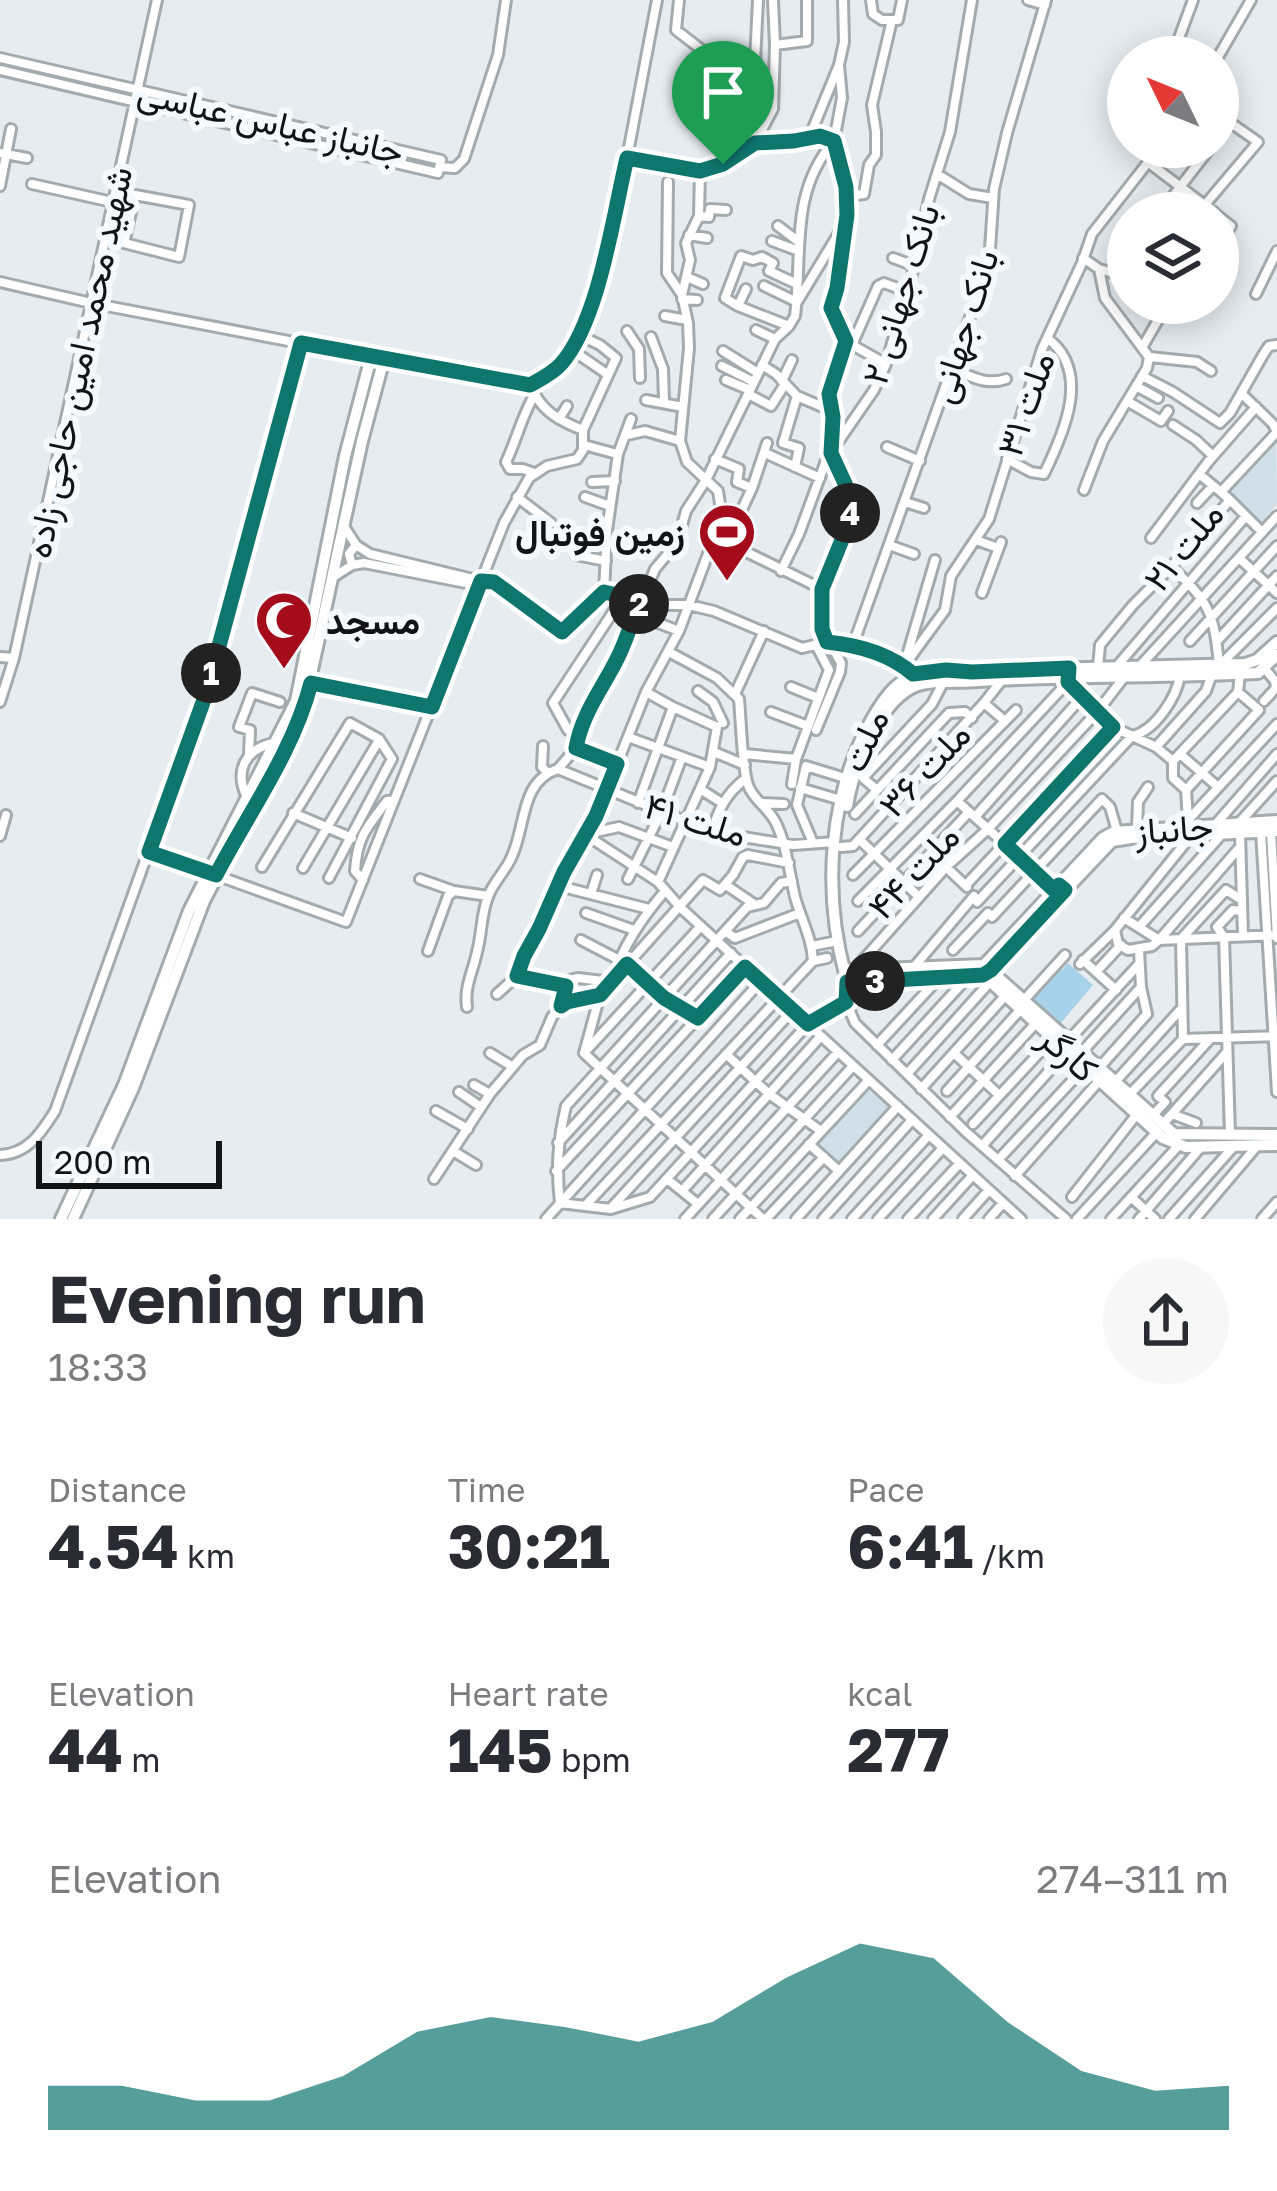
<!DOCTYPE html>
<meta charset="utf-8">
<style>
body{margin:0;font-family:"Golos Text",Vazirmatn,sans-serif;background:#f7f7f7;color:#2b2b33;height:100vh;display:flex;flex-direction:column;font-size:45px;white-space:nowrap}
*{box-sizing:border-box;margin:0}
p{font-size:39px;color:#7c7c81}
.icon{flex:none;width:66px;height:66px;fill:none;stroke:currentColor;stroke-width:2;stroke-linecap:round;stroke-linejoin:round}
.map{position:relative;height:1219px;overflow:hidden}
.details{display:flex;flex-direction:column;background:#fff;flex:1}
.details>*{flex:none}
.needle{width:78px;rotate:313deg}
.tools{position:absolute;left:1107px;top:36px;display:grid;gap:24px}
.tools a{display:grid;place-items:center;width:132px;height:132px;border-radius:50%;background:#fff;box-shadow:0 6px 30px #0003;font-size:60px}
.scale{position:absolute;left:36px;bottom:30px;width:186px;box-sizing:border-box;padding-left:12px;border:6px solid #111315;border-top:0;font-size:33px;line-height:42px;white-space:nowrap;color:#111315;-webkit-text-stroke:9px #f3f9fd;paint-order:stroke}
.pin{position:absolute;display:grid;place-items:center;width:102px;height:102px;color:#fff;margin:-123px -51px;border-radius:50% 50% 50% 0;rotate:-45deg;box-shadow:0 0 12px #0007}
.pin .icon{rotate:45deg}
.km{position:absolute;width:60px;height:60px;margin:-30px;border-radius:50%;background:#222;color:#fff;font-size:33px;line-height:60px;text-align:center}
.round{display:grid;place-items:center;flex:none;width:126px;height:126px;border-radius:63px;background:#f7f7f7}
.head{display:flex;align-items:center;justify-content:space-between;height:204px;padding:0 48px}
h1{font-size:66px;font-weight:700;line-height:90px}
.stats{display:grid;grid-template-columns:repeat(3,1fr);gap:18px;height:204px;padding:12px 48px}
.stats div{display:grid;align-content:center}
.stats b{font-size:60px;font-weight:700}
.stats small{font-size:33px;font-weight:400}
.stats p{font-size:33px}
.chart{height:336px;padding:24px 48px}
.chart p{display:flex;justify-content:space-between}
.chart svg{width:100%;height:216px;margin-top:12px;fill:#0f766e;opacity:.7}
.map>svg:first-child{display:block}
.built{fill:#d1e0e8}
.green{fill:#a8d2e9}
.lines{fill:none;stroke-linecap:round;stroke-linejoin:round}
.minor-casing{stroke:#a4abae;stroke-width:14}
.major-casing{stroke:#a4abae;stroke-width:16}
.minor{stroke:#fff;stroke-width:8}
.major{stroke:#fff;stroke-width:10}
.route-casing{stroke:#fff;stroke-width:24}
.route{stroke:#0f766e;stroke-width:15}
.labels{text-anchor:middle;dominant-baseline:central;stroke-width:12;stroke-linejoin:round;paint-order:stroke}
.street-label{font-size:36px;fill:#111315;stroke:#f3f9fd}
.poi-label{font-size:36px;font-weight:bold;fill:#111315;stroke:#f3f9fd;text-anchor:end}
</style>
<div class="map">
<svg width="1277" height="1219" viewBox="0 0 1277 1219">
<rect width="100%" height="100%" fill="#e6ecf0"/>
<path class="built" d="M1276 441 1277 504 1261 523 1227 491Z
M866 1088 888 1106 839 1164 815 1142Z"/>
<path class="green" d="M1068 963 1093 985 1060 1024 1029 998 1057 965 1062 970Z"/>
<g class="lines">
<g class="minor-casing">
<path id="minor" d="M679 0 676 30 702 50 737 67 755 61 758 0
M773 0 775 45 807 41V0
M871 0 873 14 882 20H898L902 0
M1028 0 1045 5
M1172 57 1193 0
M1218 57 1251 0
M0 58 441 160 438 173 0 70
M1218 138 1229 122
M755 143 773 109 775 45
M0 153 27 158
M628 158 700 171 723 164 755 143 794 141 809 138 839 65 844 42 843 0
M1149 163 1215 213
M439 167 455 168 464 159 498 55 506 0
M700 171 699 216 686 243 690 260 682 295 688 323 689 348 680 441 687 462 718 491 726 542 822 589V629L841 663 840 672 816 730
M937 174 969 194 993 198
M668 182 667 273 682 295
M32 184 112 202
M0 186 11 129
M135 195 189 205 179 257 124 243Z
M846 196 864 194 869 165 876 155V132L872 105 892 20
M1160 213 1211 147
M1198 213 1258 142 1218 114
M699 216 709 217 710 209 726 210
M1218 216 1231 226 1218 245
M778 226 799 242
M689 235 707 238
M772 241 799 251
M1128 251 1121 260 1128 263
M893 258 915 266
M1083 258 1099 269 1128 277
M687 277 703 284
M0 282 91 303 424 367 530 384 558 369 572 350 590 314 627 158 657 0
M764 286 797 302 842 228
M746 289 738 306 789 326
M1256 294 1277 251
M682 299 697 300
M738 306 725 298 741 256 753 260 762 257 773 263 769 271 797 284
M665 316 687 320
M756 330 775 339
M627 331 639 349 640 378
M651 337 663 369 664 401
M847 342 886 364
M852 345 878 286 884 283 908 292
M1143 346 1168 303
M572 350 607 374
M723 351 758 373
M1150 357 1197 362 1211 371
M762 365 776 374 797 396 832 411
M722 366 754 382
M952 369C970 376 987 386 1006 379
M1142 376 1173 392 1220 423 1230 413 1263 355 1269 346 1277 345
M726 380 750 390
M782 381 792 360
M1136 386 1158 398
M748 394 771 406 785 384
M1242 394 1273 424 1277 432
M646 400 683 407
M1127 401 1161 421 1168 411
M559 419 567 406
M1173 425 1196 440 1213 456
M627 435 645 431 680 441
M584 445 617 454
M887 447 920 461
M765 453 820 478
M715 459 739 469 737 482 752 488
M1007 459 1031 472 1044 474C1064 433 1092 371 1047 338
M795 467 799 448 783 443 797 396
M534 473 523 469H510L506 462C517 439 522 415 535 394 544 413 564 423 583 430
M1199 474 1221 492
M592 482 615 481
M1084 490 1103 441 1147 368 1149 357 1105 298 1099 269
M517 497 551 523 543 530
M585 497 610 506
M1230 500 1262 532
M905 502 924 508
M1197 503 1213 486
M345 528 356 545 370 554 481 581 494 582 562 632 604 592 659 605H689L714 611 802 648 827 642 853 645 904 666 913 674
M1151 538 1208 462 1256 407
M976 540 998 548
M727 542 752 488 767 443
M889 545 914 554
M576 555 606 561
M1239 558 1277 593
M352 565 349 554 356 545
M1171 567C1210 602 1214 614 1219 665
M781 571 799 534 827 458 874 390 886 364 917 257 929 199 950 132 972 0
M335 576 352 565 364 563 471 584 480 582
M822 589 848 525 853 501 831 453 833 417 829 394 846 341 831 308 837 288 847 215 846 187 834 141 842 98 839 65
M604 592 607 530 618 454 631 419
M982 593 1001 542
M623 597 553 703 568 730 578 734 576 748 558 769 712 832 793 845 835 842
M635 614 679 631
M1218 640 1277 576
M1190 641 1277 546
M853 645 989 264 994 189 1007 133 1046 0
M0 657 14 658
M906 659 935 560
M1221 664 1277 608
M904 666 945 610 951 576 989 519 1042 349 1082 263 1092 234 1160 147
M1117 666 1246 516
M1140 666 1277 516
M1098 667 1100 645 1133 605 1171 567 1230 500 1221 492 1277 432
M1069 678 1068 682 1113 727 1156 747 1173 761V778L1186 790 1188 820
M311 683 432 707
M791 687 818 698
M698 691 713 702 723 723
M646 692 673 707
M735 694 764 631
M1264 701 1276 688 1275 681 1265 669
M0 702 14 658 157 0
M984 703 1002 680
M771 712 808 726
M578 734 593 697 618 658 655 569 677 543 686 511 706 480 775 339 789 326 795 316C803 252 789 193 834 141L821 136 809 138
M628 737 710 767
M543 746 542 767 547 772
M1156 747 1206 691 1212 674
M576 748 617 764
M714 752 745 765
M745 754 796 759
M1180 754 1218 787
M249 755 250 730 239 727 252 693 280 702
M1173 761 1238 692 1240 674
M792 784 796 759 829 670 816 645
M800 788 841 800
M700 789 722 803
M877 790 863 778 932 704 943 683
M1186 790 1259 710 1238 692
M247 797C234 771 245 749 274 743
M957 801 1055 889
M638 803 673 707 717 727 710 767 658 882 681 908 1021 1219
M762 803 784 804
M293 813 352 838
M855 814 949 713 965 712 972 718
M975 817 1083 696
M1189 819 1277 724
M1239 823 1277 781
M1215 825 1277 754
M1137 829 1138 802 1148 787
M712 832C718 809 727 793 745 779
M1261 832 1277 1092
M1271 832 1277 938
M1240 833 1243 936
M587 834 619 827 673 847
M586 835 658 882
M0 836 6 815
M859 839 919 897
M813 843 797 805 806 766 845 778
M841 847 853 846 984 703 1005 721
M149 852 207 872
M262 867 350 723 379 739 392 759 329 878
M946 867 967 887
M303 868 379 740
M853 875 1016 710
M218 876 346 922 504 523 529 478 547 466 577 459 583 450V430L616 358 600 345 579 335
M420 879 454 891
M628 879 661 813 682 757
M363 880 355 871C357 837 367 827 387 801L394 800
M726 885 754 904
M966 885 1113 727
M559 886 649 909
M591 894 597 875
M858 901 957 801 1068 682
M977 902 1132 736C1155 731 1177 697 1180 675
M586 913 634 930
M1124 918 1159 940 1152 946 1128 950 1118 944 1115 930 1191 836
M1139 927 1222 834
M725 931 735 938 800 913
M858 931 969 812
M581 940 627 964 665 997 697 1018
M1159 940 1240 847
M1159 940 1277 935
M812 946 837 941
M953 950 988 913 992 917 1102 799 1110 807 1117 831
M428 951 448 896 454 891 488 896
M1083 960 1116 990
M813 961 827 958
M1080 964 1114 931
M914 967 974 896
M855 969 946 867 988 829 1098 711 1125 676
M1096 972 1121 945
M517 976 566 986
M847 982 846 1002 855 1023 966 1132 1066 1219
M497 994 517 976 524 956 554 899 564 873 596 816 646 692 679 631 720 522
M1024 1000 1065 955
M561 1006 564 989 570 980 578 978 611 982C623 946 641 919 665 891
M467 1007C464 986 473 972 477 952 482 934 481 914 488 897 493 882 506 871 512 856 526 826 520 781 558 769
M1183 1039 1181 939 1226 890 1242 900
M1069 1040 1139 964
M877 1045 941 976
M1082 1052 1141 987
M490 1053 513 1067
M584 1053 600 995 703 880 720 890 733 875 743 857 748 855 789 863
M584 1053 763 1219
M584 1053 701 926
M954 1053 999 1095
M726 1054 769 1094 821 1131
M892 1060 968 977
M1099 1068 1147 1014 1141 987 1139 950
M907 1074 990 982
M1115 1082 1181 1009
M474 1085 490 1094
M921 1089 1006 995
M947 1091 1021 1009
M459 1092 481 1107
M1129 1095 1183 1039 1276 1036
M436 1111 468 1129
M1172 1114 1196 1123
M1153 1115 1165 1102 1158 1096 1210 1039
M950 1117 1036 1023
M973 1124 1053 1038
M1163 1124 1227 1052
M1230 1134 1224 937 1217 927 1233 910 1242 911
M558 1143 731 953
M809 1144 839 1171
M982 1146 1067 1051
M453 1151 476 1165
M0 1155C28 1154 41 1133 55 1111L205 694 301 342
M998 1160 1085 1067
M556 1171 745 967
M1015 1176 1100 1080
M434 1179 490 1094 523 1055 540 1045 552 1017 561 1006 567 1002 598 995
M667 1179 698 1204
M682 1191 821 1036
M1072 1197 1137 1114
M1131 1197 1155 1219
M560 1203C556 1168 558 1140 566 1106L747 907 764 903 781 883 792 881
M560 1203 611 1209 650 1197 808 1024 846 1002
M586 1205 813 961C812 938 801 919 795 897 789 872 787 846 776 823 769 808 753 800 748 785 742 768 741 720 739 699L717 678 669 652
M611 1208 793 1010
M546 1219 761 981
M685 1219 838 1052
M713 1219 853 1066
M740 1219 869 1080
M766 1219 824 1157
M796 1219 898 1106
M823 1219 912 1120
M852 1219 929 1135
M878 1219 943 1148
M908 1219 960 1163
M933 1219 973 1175
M963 1219 989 1190
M989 1219 1003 1203
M1077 1219 1157 1132
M1111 1219 1179 1145
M1139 1219 1201 1147
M1169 1219 1235 1145
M1195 1219 1257 1146
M1262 1219 1277 1202"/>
</g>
<g class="major-casing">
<path id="major" d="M847 806C853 769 878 704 913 687 931 679 958 683 978 681 1071 675 1164 678 1258 673L1277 655
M984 965 1174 1134 1277 1135
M984 965 1103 838 1114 832 1277 821
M854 970 984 965
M989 971 1112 841 1131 838 1277 831
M845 974C823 891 828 795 872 719 885 696 898 677 926 672L1245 664 1257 660 1277 642
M857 982 856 972 847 969 845 978 852 985 857 982 983 975 1163 1138 1186 1147 1277 1145
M61 1219 124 1085 189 911 296 701 345 456 371 357
M73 1219 133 1088 204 901 303 711 362 441 384 359"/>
</g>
<use href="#minor" class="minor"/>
<use href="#major" class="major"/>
</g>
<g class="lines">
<g class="route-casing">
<path id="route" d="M820 136 834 141 846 187 847 215 837 288 831 308 846 341 829 394 833 417 831 453 853 501 848 525 822 589V629L827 642C857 645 890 654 913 674L946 670 972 672 1069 668 1068 682 1113 727 1005 844 1054 890 1059 885 1065 890 991 970 983 975 857 982 852 986 847 982 846 1002 808 1024 745 967 698 1018 664 998 627 964 600 995 567 1002 561 1006 566 986 517 976 524 956 539 929 564 872 596 816 617 764 576 748C582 713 603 688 618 657 627 639 632 619 641 601L604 592 562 632 494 582 481 581 432 707 311 683C293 752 249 812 216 875L149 852 206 694 301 343 530 385C541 379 553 373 561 364 599 321 613 216 627 158L700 171 723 164 755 143 794 141Z"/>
</g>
<use href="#route" class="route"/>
</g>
<defs>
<g id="stadium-pin" transform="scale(3)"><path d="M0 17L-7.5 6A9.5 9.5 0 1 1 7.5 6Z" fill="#a40b1b" stroke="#f3f9fd"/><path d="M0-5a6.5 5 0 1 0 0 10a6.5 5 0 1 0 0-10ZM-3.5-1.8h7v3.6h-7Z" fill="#fff"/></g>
<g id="mosque-pin" transform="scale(3)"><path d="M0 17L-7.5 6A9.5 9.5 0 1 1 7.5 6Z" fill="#a40b1b" stroke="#f3f9fd"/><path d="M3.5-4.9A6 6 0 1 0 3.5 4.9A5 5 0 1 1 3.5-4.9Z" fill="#fff"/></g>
</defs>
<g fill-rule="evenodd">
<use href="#stadium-pin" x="727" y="532"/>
<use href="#mosque-pin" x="284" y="620"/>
</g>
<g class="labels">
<g class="street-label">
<text transform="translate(271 121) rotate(13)">جانباز عباس عباسی</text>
<text transform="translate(900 294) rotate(-73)">بانک جهانی ۲</text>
<text transform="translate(963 326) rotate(-73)">بانک جهانی</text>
<text transform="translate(78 362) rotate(-78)">شهید محمد امین حاجی زاده</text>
<text transform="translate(1025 404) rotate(-71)">ملت ۳۱</text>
<text transform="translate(1183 546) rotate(-51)">ملت ۲۱</text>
<text transform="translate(864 740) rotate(-65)">ملت</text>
<text transform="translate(924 769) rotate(-47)">ملت ۳۶</text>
<text transform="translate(696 819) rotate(17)">ملت ۴۱</text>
<text transform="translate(1174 828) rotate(-4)">جانباز</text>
<text transform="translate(913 871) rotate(-47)">ملت ۴۴</text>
<text transform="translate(1069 1053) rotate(42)">کارگر</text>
</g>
<g class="poi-label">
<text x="685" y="532">زمین فوتبال</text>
<text x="326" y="620" text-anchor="start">مسجد</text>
</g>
</g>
</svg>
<div class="tools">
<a><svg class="needle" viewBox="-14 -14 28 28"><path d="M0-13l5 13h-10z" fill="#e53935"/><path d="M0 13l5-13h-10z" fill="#7c7c81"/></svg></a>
<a><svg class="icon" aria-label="layers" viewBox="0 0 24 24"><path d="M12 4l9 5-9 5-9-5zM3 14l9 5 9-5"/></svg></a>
</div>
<div class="scale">200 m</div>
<div class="pin" style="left:723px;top:164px;background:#1e9e55"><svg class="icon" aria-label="arrive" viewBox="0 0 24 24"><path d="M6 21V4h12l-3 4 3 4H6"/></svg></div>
<b class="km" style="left:211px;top:673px">1</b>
<b class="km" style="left:639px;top:604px">2</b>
<b class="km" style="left:875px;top:981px">3</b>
<b class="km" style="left:850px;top:513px">4</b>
</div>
<section class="details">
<div class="head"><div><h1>Evening run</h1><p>18:33</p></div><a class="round"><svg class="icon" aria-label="share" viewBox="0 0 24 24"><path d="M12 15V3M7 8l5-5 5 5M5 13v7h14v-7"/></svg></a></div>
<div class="stats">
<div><p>Distance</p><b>4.54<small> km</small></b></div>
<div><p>Time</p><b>30:21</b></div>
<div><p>Pace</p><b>6:41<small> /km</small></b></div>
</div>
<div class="stats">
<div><p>Elevation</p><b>44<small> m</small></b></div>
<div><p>Heart rate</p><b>145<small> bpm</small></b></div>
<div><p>kcal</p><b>277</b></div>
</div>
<div class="chart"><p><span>Elevation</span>274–311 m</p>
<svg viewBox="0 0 160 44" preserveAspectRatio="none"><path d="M0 44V35L10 35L20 38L30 38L40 33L50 24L60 21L70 23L80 26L90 22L100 13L110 6L120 9L130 22L140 32L150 36L160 35V44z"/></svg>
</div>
</section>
